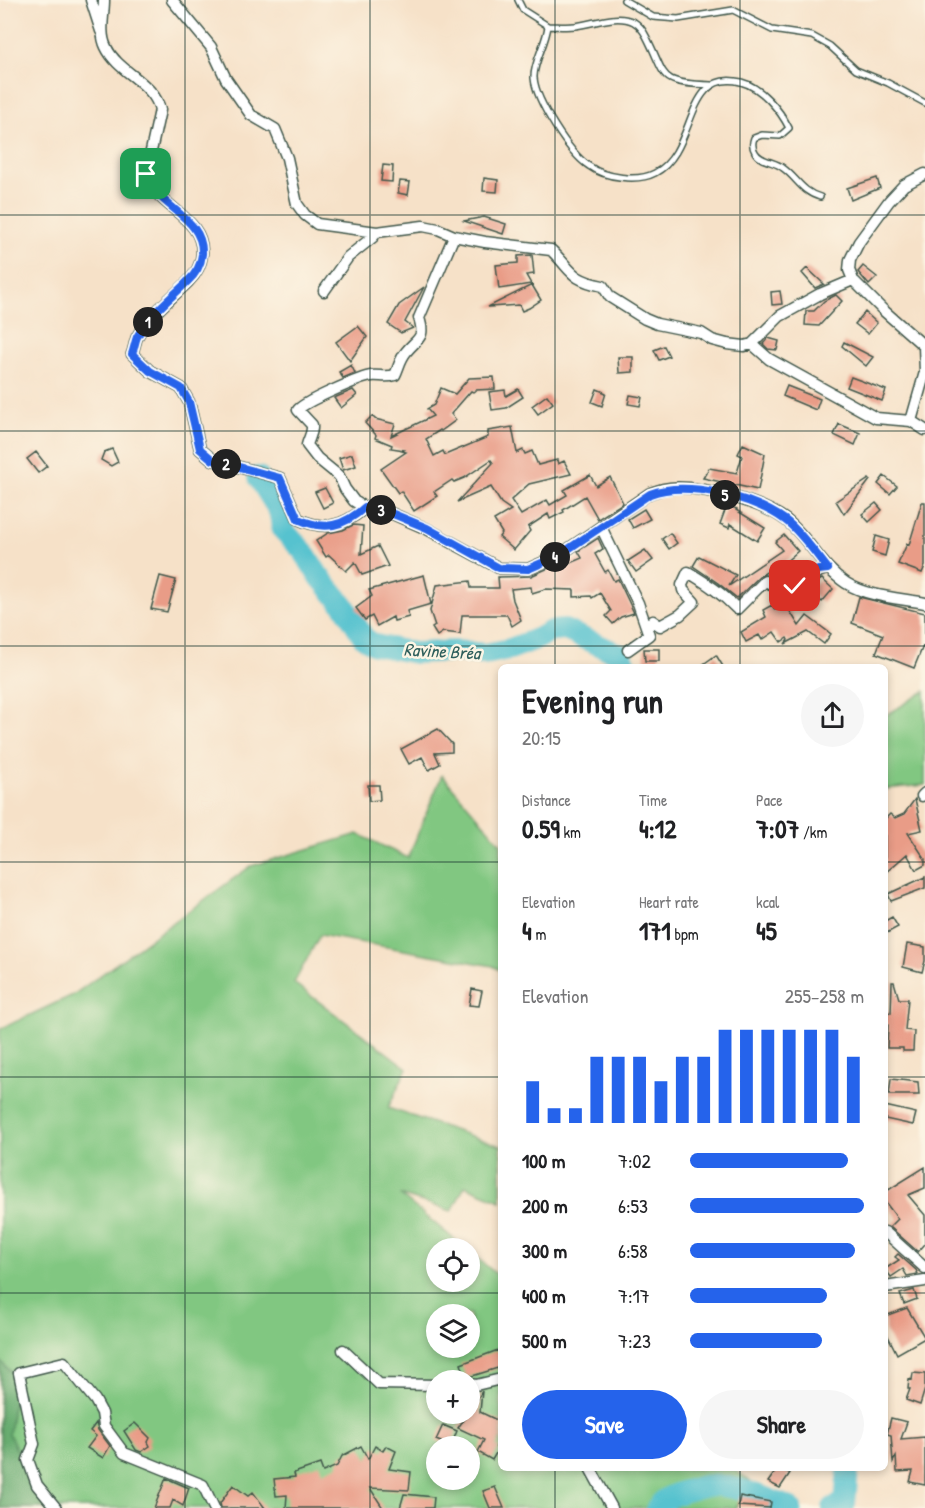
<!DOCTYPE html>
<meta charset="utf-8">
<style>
body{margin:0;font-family:"Patrick Hand",sans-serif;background:#f6f6f6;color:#202124;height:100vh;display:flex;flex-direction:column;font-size:22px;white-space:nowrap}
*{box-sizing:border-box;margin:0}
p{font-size:20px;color:#757577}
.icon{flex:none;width:33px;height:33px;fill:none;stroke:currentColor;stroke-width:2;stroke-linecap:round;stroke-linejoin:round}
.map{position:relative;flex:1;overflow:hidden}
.side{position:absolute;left:498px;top:664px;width:390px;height:807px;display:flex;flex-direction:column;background:#fff;border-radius:9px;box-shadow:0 3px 9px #0003}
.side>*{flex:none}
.fabs{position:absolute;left:426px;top:1238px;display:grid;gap:12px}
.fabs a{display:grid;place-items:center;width:54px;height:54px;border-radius:50%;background:#fff;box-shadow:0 3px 9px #0003;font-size:30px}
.pin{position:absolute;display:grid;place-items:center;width:51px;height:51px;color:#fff;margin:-26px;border-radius:12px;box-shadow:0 3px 9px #0006}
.km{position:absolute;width:30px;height:30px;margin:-15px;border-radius:50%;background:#222;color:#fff;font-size:16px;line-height:30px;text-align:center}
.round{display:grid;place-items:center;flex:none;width:63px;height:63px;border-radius:32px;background:#f6f6f6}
.head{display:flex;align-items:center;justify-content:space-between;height:102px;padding:0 24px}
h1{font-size:33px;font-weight:700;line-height:45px}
.stats{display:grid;grid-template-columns:repeat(3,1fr);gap:9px;height:102px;padding:6px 24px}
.stats div{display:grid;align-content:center}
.stats b{font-size:26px;font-weight:700}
.stats small{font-size:16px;font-weight:400}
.stats p{font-size:16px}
.chart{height:168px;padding:12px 24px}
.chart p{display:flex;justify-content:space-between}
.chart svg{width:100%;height:108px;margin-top:6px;stroke:#2563eb;stroke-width:6}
.button{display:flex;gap:12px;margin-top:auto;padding:12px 24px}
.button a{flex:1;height:69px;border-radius:36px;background:#2563eb;color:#fff;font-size:24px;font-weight:700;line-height:69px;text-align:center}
.button a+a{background:#f6f6f6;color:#202124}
ul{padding:0 24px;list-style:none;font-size:20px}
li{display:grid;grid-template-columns:96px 72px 1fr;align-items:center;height:45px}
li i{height:15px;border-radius:8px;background:#2563eb}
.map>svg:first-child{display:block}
.green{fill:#81c781;stroke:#50825a;stroke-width:1.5;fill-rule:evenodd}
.forest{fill:#68ac6f;stroke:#447452;stroke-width:1.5}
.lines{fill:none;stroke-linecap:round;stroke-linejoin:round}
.river{stroke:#56c2cf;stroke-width:22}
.building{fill:#e99c87}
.lane-casing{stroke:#3f564a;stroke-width:8}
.street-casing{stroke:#3f564a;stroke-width:13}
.lane{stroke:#fff;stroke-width:5}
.street{stroke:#fff;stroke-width:10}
.route-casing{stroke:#fff;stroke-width:12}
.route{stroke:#2563eb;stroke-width:8}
.grid{fill:none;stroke:#1f3d34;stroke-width:1.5;stroke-opacity:0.55}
.labels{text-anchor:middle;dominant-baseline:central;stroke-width:5;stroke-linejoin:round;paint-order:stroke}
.water-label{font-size:18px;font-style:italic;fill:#2d5e5b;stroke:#fcf5e5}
</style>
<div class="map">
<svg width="925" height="1508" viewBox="0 0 925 1508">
<rect width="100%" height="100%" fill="#fcf5e5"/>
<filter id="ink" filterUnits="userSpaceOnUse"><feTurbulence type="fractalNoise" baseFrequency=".0167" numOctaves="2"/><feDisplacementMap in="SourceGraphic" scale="12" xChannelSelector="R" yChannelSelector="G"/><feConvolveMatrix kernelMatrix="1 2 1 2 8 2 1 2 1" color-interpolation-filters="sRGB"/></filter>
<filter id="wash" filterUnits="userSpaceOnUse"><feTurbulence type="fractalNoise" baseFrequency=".008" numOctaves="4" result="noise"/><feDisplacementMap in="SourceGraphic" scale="24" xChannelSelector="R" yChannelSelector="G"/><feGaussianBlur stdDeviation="1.35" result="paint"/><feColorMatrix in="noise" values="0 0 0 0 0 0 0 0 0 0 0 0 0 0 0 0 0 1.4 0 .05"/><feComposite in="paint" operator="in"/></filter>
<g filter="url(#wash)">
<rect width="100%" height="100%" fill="#f6e1c8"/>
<path class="green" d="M925 691V785L885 789V716Z
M442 775 501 844V971L493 966 320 935 294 983 407 1068 388 1108 501 1146V1201L465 1186 452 1211 400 1195 465 1248H436V1281H470V1252L501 1278V1468L734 1469 755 1485 735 1508H0V1029L73 995 251 866 358 834 408 858ZM436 1314H470V1347H436ZM436 1380H470V1413H436ZM436 1446H470V1479H436Z"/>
<path class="forest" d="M0 1361 17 1377 9 1434 32 1479 56 1508H0Z"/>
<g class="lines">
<path class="river" d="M258 477 279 511 283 530 304 552 318 575 345 607 364 638 375 645 415 653 456 651 485 654 510 649 539 638 551 631 565 630 621 655 628 668
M657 1508C664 1498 673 1495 685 1491 691 1490 697 1487 703 1486 728 1481 768 1499 791 1508
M833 1508 845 1503 848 1468"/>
</g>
<g id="blocks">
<path class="building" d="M383 165 393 166 392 182 381 181Z
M484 178 498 180 497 192 483 191Z
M877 178 880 188 851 200 847 188Z
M400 181 410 182 408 195 398 193Z
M484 217 506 224 503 234 464 221Z
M532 255 534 274 526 275 531 284 499 289 496 265 518 263V256Z
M863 266 877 277 869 285 858 272Z
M807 268 824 284 815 288 802 273Z
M532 285 541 300 529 308 522 311 519 305 488 307Z
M424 287 405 322 413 328 401 333 388 324 399 305Z
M780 291 782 304 772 305 771 292Z
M836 295 842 301 819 326 805 325 806 311H814L824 301Z
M865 312 877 323 868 334 855 324Z
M358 326 367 337 350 361 336 342Z
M768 338 779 341 777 350 768 349 763 344Z
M844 342 873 357 866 366 842 346Z
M664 346 669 356 659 360 654 350Z
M618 357H633V372L619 373Z
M351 365 355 373 343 378 339 372Z
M494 377 495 389 476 390 473 392 471 391 451 414 456 420 441 431 440 430 426 439 434 456 443 451 445 455 488 437V431L512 427 517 453 523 450 525 454 532 451 538 465 557 460 558 464 564 461 571 474 529 484 511 500 521 515 547 500 550 505 567 495 564 490 590 475 596 486 610 477 623 503 598 519 585 496 563 510 564 512 550 519 548 514 528 527 530 531 514 550 499 537 502 533 494 520 511 510 501 503 491 487 457 502 493 463 491 460 464 478 454 482 452 480 434 492 437 496 414 511 401 491 398 493 381 469 406 452 402 451 404 450 391 448 392 445 375 438 376 435 365 423 372 416 375 419 395 424 391 436 433 416 427 409 434 405 441 388 455 394 469 378Z
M851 377 886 390 882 401 847 387Z
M787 386 820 399 816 410 783 396Z
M518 389 523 397 506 408 492 410 489 392 505 390 506 396Z
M597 389 606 393 602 406 592 402Z
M353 390 357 395 341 408 334 398Z
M547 395 553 403 538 414 532 406Z
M630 395 642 397 640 406 628 404Z
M839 424 860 433 855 445 834 435Z
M743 444 765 454 758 490 703 478 709 468 737 473 742 456 738 454Z
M112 449 118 462 111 466 101 460 104 452Z
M36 452 47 466 38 473 27 459Z
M352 454 356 466 343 470 339 458Z
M884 476 897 486 890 494 878 484Z
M869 479 870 480 844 514 836 501Z
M325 488 333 503 323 508 315 492Z
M922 502H925V566L922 573 898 564 907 544 909 545Z
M876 503 882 510 869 522 862 514Z
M727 505 737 509 736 510 765 528 757 541 730 524 729 528 720 524Z
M644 509 650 519 633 528 628 519Z
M353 525 363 526 361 554 378 546 388 566 362 575 355 562 346 571 329 555 326 557 316 541 328 533 343 530Z
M670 533 677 543 669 549 662 539Z
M784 535 798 551 783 564 782 562 760 576 737 598 718 583 693 566 699 556 736 575 729 586 782 550 775 542Z
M876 536 889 540 885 556 872 552Z
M598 538 603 549 595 554 605 572 608 570 614 581 618 579 634 613 621 617 613 624 606 616 611 611 600 593 592 598 591 596 574 597V590L545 589 532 593 531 587 511 589 513 600 521 620 512 626 507 615H462L460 634 443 632 437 636 432 628 435 626 430 611 437 585 470 581 471 588H499L498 577 531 576 553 566 554 570 582 558 578 551Z
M645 550 653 560 636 572 628 561Z
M424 575 431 604 407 611 409 617 394 621 393 617 377 626 372 616 365 620 356 608 372 596 369 590Z
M160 576 176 580 167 612 151 609Z
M822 579 833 589 822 602 807 589Z
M859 597 925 613V647L923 646 914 668 876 653 883 635 852 623Z
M785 603 799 626 807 616 831 634 824 644 808 632 785 644 788 640 787 638 781 642 774 632 762 640 759 635 746 642 741 632 766 617 763 610 772 605 775 610Z
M644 649H659V661H645Z
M716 655 724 668H698Z
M438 729 452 744V752L435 753 440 764 429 770 422 757 409 764 401 749Z
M368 785H379L380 800 369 801Z
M915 799 922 830 908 833 925 859V865L916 870 907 854 885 873V819L890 814 895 818 904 814Z
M925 877V888L891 901 888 894Z
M892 917 898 927 885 934V921Z
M907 944 925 947V961L922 972 903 967Z
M892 982H894L899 999H908L905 1030 914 1031 913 1051H903V1048H887L888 1025 885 1024V1011L891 1013Z
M472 989 482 991 479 1006 469 1005Z
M891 1079 918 1082 919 1095H889Z
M885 1106 916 1113 913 1125 885 1119Z
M925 1167V1188L908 1195 925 1215V1244L918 1252 890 1227 898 1219 885 1202V1192Z
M898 1254 916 1270 918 1274 907 1276 903 1269 891 1277 885 1269 899 1260 895 1257Z
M914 1290 917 1299 904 1304 900 1294Z
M907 1308 925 1338 897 1354 885 1330V1316Z
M498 1350 501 1358V1367L466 1378 461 1364Z
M913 1373 925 1374V1389L920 1405 906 1400 910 1389H908L909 1379 912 1380Z
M482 1391 480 1412 501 1422V1437L496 1447 499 1448 492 1460 478 1452 484 1440 458 1428 468 1413H470Z
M891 1418 907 1422 901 1439 925 1437V1485L910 1482 913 1471 897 1472 896 1456 893 1462 891 1435 887 1434Z
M96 1423 98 1430 110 1446 103 1458 87 1448 96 1436 90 1431Z
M135 1423 150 1438 148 1442 150 1446 141 1452 136 1450 124 1431Z
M443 1425 457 1431 451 1446 436 1440Z
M361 1446 368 1459 375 1446 383 1451 386 1446 396 1451 389 1469 411 1472 409 1490 370 1488 383 1508H286L287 1495 276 1496 274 1479 295 1477 294 1473 320 1464 323 1472 337 1466 342 1456Z
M778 1468 790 1473 780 1488 768 1482Z
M166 1478 189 1488 183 1506 173 1500 170 1508H154Z
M233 1485 248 1496 253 1492 265 1508H221L220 1503Z
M495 1487 504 1508H490L483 1491Z
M404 1494 434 1497 433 1508H400Z
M740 1496 771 1502 770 1508 738 1506Z"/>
</g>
</g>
<g filter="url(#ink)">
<use href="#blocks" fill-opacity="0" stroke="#3f564a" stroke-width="1.5"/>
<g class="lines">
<g class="lane-casing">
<path id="lane" d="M518 0 523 10 548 26C546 44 533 63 534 78 536 101 570 154 589 166 605 178 638 182 655 173 698 151 683 68 741 82 761 87 780 110 789 128L780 136 762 135 754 138C752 143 752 147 755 152 760 162 775 161 783 168 797 178 802 192 820 197
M624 0 653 17 678 19 733 10 772 30 812 36 830 46 856 70 888 83 925 103
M548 26C557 26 566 27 575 26 594 24 616 13 634 22 639 25 643 30 646 36 668 78 656 83 711 85"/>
</g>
<g class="street-casing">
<path id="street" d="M91 0 101 31
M104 0C104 15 99 33 106 47 118 73 154 82 160 110L146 174C155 207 204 216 202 254 201 266 196 274 188 282 171 299 149 315 137 337 135 342 134 349 132 354L150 371 181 388 189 402 200 449 213 460 280 478 298 519C325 531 342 527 365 508L386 511 427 529 499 568 528 569 558 556 650 493C655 492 659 490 663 489 693 482 762 502 786 520 809 538 821 567 846 583 868 597 899 598 925 603
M172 0 211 47 226 79 251 115 275 129 287 158 297 204 305 215 317 224 377 232 423 226 438 229 454 236 485 242 551 250C573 271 569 279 603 286L610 297 645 319 657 324 701 333 712 340 727 344 744 346 752 344 780 316 820 294 853 280
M925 174 904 185 889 201 859 242 850 260 849 270 853 280 883 310 924 346 925 372 911 421 925 430
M324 291 348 257 373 237 377 232
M752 344 769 359 876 418 911 421
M365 508 354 501 345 489 339 476 317 458 307 445C309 437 313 433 312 425L298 410C303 402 362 377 371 376 380 375 386 378 395 375 399 367 400 359 406 352 417 338 426 339 419 318L454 236
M601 527 638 603 649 635 628 650
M647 628 653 621 660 626 680 615 694 602 683 590 682 585 688 572C706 583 722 593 737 609L765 581C779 589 794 589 807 581 817 575 815 571 828 569
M922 796 925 793
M885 1232 925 1268
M885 1287 925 1281
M343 1350 379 1384 436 1385
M470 1384 476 1385 501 1379
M590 1468 612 1508
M56 1508 37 1485 28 1460 34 1444 19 1373 64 1362 95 1400 102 1413 104 1426 124 1453 203 1485 214 1508"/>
</g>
<use href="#lane" class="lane"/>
<use href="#street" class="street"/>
</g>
</g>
<g class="lines" filter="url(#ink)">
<g class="route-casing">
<path id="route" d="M146 174C155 207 204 216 202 254 201 266 196 274 187 282 171 298 149 315 137 337 135 342 134 349 132 354L150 371 181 388 189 402 200 449 213 460 280 478 298 519C325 531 343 527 365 507L386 511 427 528 499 568 528 569 558 556 650 494C687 480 753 497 785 520 800 531 816 554 828 569L818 570 809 580 795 586"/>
</g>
<use href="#route" class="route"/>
</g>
<path class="grid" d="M185 0V1508M370 0V1508M555 0V668M740 0V668M0 215H925M0 431H925M0 646H925M0 862H501M885 862H925M0 1077H501M885 1077H925M0 1293H501M885 1293H925M555 1468V1508M740 1468V1508"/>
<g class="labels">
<g class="water-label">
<text transform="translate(442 651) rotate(3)">Ravine Bréa</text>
</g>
</g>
</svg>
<div class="fabs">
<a><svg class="icon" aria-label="locate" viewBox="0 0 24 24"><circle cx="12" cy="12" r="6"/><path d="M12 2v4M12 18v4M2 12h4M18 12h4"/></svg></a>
<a><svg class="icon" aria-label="layers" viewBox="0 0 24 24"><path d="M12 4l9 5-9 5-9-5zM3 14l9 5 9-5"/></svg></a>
<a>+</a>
<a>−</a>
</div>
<div class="pin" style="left:146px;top:174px;background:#1e9e55"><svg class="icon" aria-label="arrive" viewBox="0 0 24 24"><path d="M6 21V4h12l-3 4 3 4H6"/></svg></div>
<div class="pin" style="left:795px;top:586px;background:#d93025"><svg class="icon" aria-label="check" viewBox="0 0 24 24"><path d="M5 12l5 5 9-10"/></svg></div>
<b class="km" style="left:148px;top:322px">1</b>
<b class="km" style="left:226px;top:464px">2</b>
<b class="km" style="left:381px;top:510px">3</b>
<b class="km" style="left:555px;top:557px">4</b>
<b class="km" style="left:725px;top:495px">5</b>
<section class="side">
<div class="head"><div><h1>Evening run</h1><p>20:15</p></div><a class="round"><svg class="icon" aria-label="share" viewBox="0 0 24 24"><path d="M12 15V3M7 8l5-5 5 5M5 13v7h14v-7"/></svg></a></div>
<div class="stats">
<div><p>Distance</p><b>0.59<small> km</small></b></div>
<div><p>Time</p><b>4:12</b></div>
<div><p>Pace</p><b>7:07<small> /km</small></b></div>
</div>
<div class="stats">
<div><p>Elevation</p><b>4<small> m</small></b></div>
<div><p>Heart rate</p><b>171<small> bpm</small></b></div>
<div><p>kcal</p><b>45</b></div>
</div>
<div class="chart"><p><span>Elevation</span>255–258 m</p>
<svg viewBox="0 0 160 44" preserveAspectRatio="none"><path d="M5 44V27M15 44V38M25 44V38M35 44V17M45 44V17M55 44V17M65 44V27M75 44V17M85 44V17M95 44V6M105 44V6M115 44V6M125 44V6M135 44V6M145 44V6M155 44V17"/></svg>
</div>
<ul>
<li><b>100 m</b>7:02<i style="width:91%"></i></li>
<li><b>200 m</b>6:53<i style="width:100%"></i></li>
<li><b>300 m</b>6:58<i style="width:95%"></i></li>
<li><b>400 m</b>7:17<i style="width:79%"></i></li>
<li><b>500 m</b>7:23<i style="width:76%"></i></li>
</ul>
<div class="button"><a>Save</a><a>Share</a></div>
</section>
</div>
